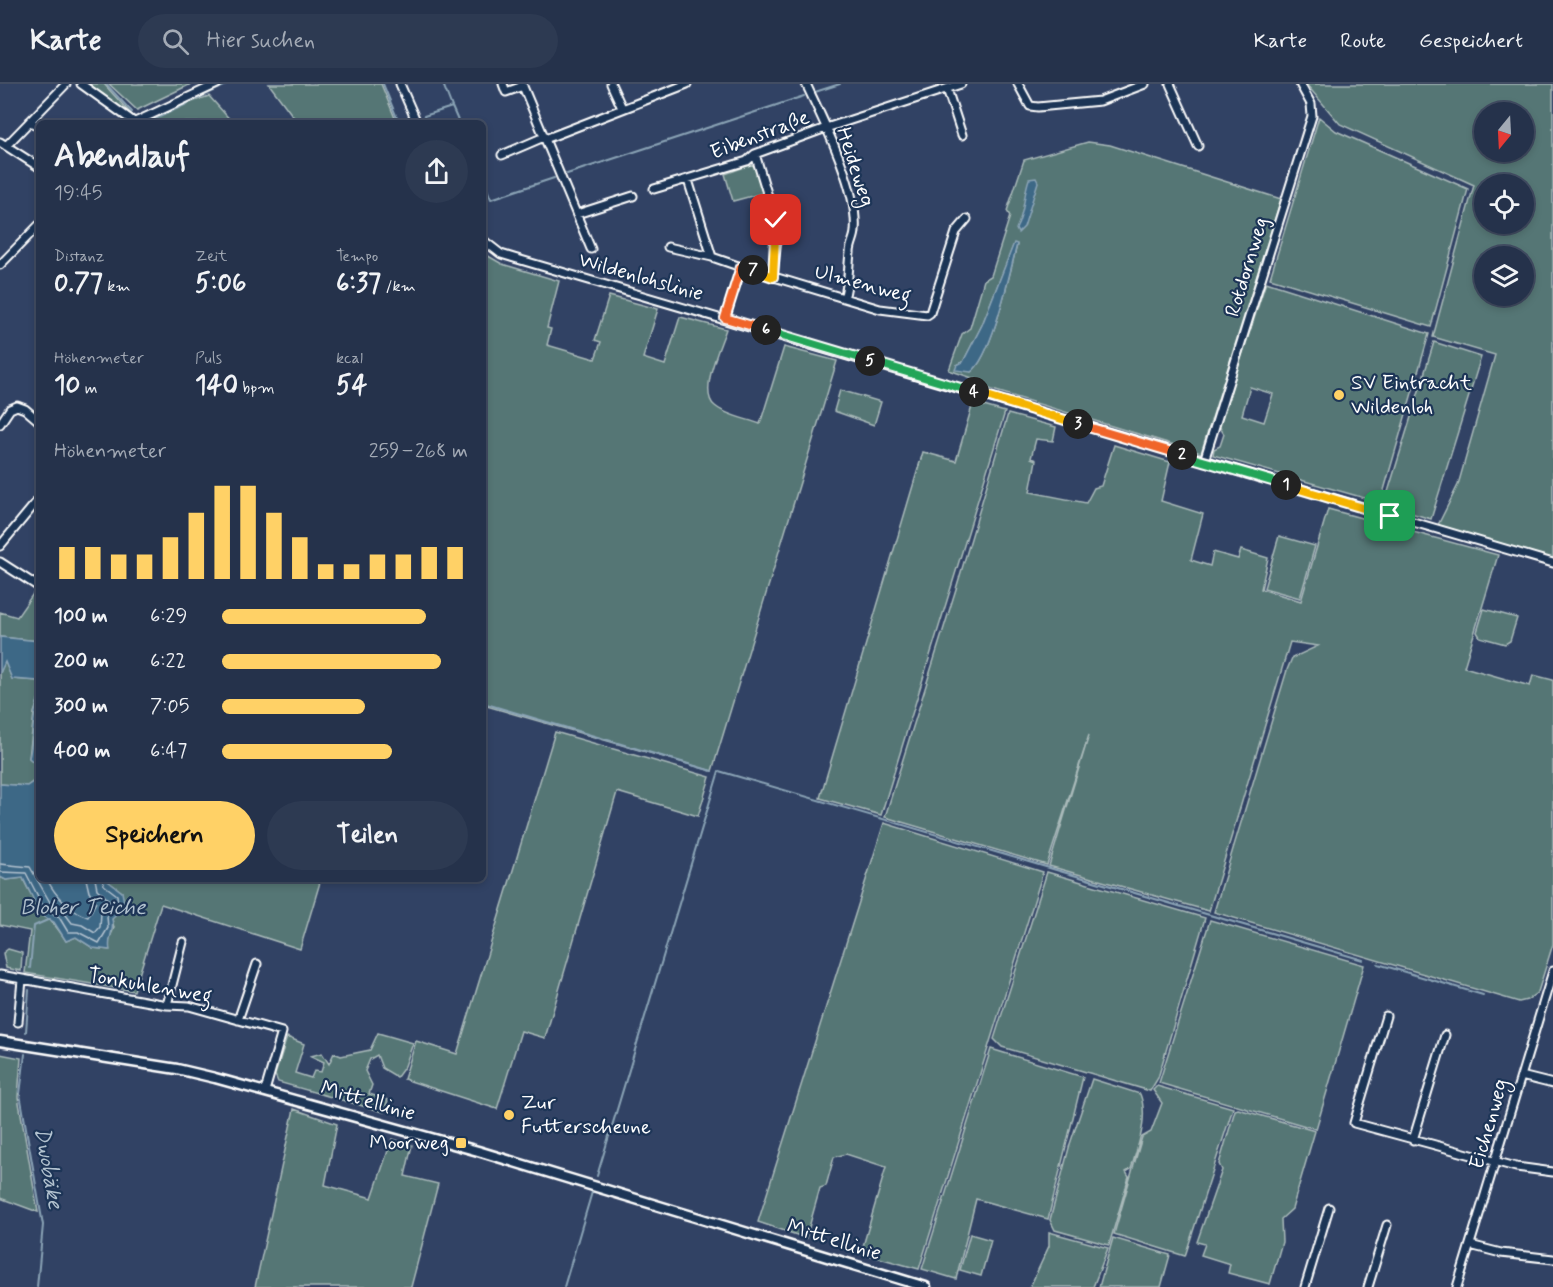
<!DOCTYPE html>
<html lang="de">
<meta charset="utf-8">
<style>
body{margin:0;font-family:Mynerve,sans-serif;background:#2d3a52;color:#f1f3f6;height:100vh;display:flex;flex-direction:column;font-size:22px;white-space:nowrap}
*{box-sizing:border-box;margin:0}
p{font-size:20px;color:#a3aab5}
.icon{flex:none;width:33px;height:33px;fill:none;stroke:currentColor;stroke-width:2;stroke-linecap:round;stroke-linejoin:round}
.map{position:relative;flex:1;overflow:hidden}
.sheet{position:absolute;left:36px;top:36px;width:450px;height:762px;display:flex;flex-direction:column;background:#25324b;border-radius:9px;box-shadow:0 3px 9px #0003,0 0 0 2px #424d63}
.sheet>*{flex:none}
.needle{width:39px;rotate:198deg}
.controls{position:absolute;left:1474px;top:18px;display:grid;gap:12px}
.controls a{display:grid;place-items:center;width:60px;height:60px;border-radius:50%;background:#25324b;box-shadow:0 3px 9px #0003,0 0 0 2px #424d63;font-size:30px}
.pin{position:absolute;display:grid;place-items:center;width:51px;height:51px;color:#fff;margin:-26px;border-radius:12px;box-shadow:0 3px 9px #0006}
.km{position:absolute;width:30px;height:30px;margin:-15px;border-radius:50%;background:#222;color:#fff;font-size:16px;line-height:30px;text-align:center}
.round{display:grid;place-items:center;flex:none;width:63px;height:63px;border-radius:32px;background:#2d3a52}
.summary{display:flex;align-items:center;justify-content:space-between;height:102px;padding:0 18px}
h1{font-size:33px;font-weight:800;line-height:45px}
.figures{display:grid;grid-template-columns:repeat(3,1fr);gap:9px;height:102px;padding:6px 18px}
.figures div{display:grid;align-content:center}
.figures b{font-size:26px;font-weight:800}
.figures small{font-size:16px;font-weight:400}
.figures p{font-size:16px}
.chart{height:168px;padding:12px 18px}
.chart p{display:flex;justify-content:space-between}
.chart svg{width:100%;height:108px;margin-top:6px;stroke:#ffd166;stroke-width:6}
.cta{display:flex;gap:12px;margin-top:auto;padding:12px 18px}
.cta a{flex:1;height:69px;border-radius:36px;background:#ffd166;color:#111;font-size:24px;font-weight:800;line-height:69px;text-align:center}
.cta a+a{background:#2d3a52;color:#f1f3f6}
ul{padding:0 18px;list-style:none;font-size:20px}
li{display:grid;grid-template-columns:96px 72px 1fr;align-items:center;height:45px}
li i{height:15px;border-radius:8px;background:#ffd166}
header{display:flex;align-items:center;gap:36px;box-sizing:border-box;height:84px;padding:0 30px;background:#25324b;border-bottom:2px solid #424d63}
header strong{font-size:28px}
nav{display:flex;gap:33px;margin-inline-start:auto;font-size:21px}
.search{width:420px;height:54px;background:#2d3a52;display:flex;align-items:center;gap:15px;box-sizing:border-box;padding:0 21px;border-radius:33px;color:#a3aab5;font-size:22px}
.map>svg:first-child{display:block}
.green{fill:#547675;stroke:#aababa;stroke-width:1.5;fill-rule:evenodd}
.water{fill:#3e6786;stroke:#8ba4b6;stroke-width:1.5}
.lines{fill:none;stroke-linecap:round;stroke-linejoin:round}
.shore{stroke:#b2c2cf;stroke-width:1.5}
.stream{stroke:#8ba4b6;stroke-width:2}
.minor-casing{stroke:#fff;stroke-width:11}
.tertiary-casing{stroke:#fff;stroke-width:13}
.minor{stroke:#1d3557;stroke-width:7}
.tertiary{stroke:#1d3557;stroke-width:8}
.split-1-casing{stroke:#fff;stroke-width:12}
.split-2-casing{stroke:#fff;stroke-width:12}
.split-3-casing{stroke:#fff;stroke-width:12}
.split-4-casing{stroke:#fff;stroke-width:12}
.split-5-casing{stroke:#fff;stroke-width:12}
.split-6-casing{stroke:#fff;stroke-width:12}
.split-7-casing{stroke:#fff;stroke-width:12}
.split-8-casing{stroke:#fff;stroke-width:12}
.split-1{stroke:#f5b400;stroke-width:8}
.split-2{stroke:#22a559;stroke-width:8}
.split-3{stroke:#f0652b;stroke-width:8}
.split-4{stroke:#f5b400;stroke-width:8}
.split-5{stroke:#22a559;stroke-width:8}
.split-6{stroke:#22a559;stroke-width:8}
.split-7{stroke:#f0652b;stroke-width:8}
.split-8{stroke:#f5b400;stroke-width:8}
.poi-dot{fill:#ffd166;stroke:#1d3557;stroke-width:2}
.labels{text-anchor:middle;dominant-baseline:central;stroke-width:4.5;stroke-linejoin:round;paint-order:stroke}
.street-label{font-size:21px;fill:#fff;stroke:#1d3557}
.poi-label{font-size:21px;fill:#fff;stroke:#1d3557;text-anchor:start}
.water-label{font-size:22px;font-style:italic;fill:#b2c2cf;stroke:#1d3557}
</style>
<header>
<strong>Karte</strong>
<div class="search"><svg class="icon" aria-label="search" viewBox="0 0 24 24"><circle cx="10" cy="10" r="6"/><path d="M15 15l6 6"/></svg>Hier suchen</div>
<nav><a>Karte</a><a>Route</a><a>Gespeichert</a></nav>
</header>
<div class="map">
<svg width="1553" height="1203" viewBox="0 0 1553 1203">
<rect width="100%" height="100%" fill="#314264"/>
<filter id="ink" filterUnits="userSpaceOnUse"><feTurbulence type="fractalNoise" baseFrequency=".0167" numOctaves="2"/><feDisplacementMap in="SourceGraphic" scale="12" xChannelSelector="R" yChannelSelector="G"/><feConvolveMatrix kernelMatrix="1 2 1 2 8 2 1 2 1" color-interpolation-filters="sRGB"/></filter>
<g filter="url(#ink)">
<path class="green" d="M86 0H104L132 31 129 32Z
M109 0H191L137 26Z
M269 0H381L397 39H298Z
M1306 0H1553V475L1438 441 1458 401 1495 271 1433 253 1474 101 1340 40ZM1524 28V68H1485V28ZM1524 100V140H1485V100ZM1485 172H1524V212H1485Z
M209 12 233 39 134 38Z
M1319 33 1336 47 1468 105 1431 243 1270 194Z
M1088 58 1110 61 1281 115 1201 369 976 301 978 296 949 286 962 250 970 244 984 196 991 192 1010 132 1007 127 1024 76ZM1014 160 1017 161C1010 188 992 273 971 288L957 281 963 278 982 241Z
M750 81 755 82 763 109 733 117 725 90Z
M483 169 502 180 559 197 547 244 551 245 547 261 595 275 601 258 595 256 609 212 658 225 643 274 665 281 680 233 726 245C720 263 698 309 715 322 725 331 747 335 760 340L784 263 837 277 712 687 483 621Z
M1266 198 1429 250 1382 413 1368 415 1213 371 1214 365 1220 362 1224 350 1219 342ZM1250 303 1273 310 1264 338 1242 331Z
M1434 258 1481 273 1431 435 1384 421Z
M840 306 881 318 874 341 834 327Z
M973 319 1005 328 881 731 820 714 923 368 956 377Z
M1008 330 1056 343 1053 357 1036 355 1031 374 1036 376 1030 408 1086 419 1094 404 1101 402 1114 361 1170 378 1161 417 1203 430 1191 476 1210 482 1213 468 1238 475 1241 466 1268 474 1261 505 1301 517 1328 425 1498 471 1464 583 1530 602 1533 591 1553 596V860L1538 908 1527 916 1519 918 1214 828 1287 586 1292 574 1318 562 1290 558 1209 827 1049 782 1089 651 1047 781 885 733 956 505Z
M1279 452 1315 462 1300 514 1264 504Z
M37 504 39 557 0 553V528L17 533Z
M1484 525 1517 534 1510 557 1505 560 1480 553 1477 548Z
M5 577 12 595 39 597V614L34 629 29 674 39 683V693L27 702 0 700V589Z
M555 648 710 693 698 732 617 708 545 954 521 947 497 1025 404 995 416 957 457 970Z
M884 739 1043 788 919 1185 861 1169 886 1083 846 1070 834 1073 826 1102 820 1104 806 1154 758 1138Z
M1047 788 1205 834 1158 994 1150 1007 1002 963 994 955Z
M0 793 6 796 23 794C32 818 53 835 66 857L76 853 93 864 109 866 108 858 114 844 112 835 122 808 105 795H321L300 865 161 820 134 907 25 889 30 847 0 841Z
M1210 836 1364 881 1316 1045 1159 999Z
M8 865 22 869 21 887 6 884 3 869Z
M378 949 413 959 405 982 397 993 382 984 377 971 370 975 365 987 372 1001 369 1010 388 1016 384 1028 278 998 275 991 287 953 304 960 295 989 311 994 314 987 321 988 324 978 311 972 322 969 329 980 334 969 341 972 370 966Z
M991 965 1083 993 1048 1135 976 1115 956 1195 922 1185Z
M0 970 21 974 18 1013 38 1128 0 1114Z
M1092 995 1140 1010C1149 1033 1138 1062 1131 1085L1126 1088 1129 1093 1109 1161 1055 1146 1050 1136 1070 1060Z
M1157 1002 1233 1024 1185 1172 1114 1150 1142 1053 1151 1048 1162 1019 1153 1006Z
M294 1025 337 1040 325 1101 372 1114 392 1055 412 1061 405 1092 438 1100 411 1203H255Z
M1238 1025 1315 1047 1292 1125 1281 1135 1282 1158 1270 1200 1228 1189 1230 1180 1201 1171 1205 1160 1197 1158 1222 1086 1219 1080 1235 1026Z
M1049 1148 1108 1164 1093 1203H1030L1049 1162Z
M970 1150 991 1156 981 1192 960 1186Z
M1113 1154 1170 1171 1161 1203H1099Z"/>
<path class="water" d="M1036 94 1038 98 1024 143 1018 149 1016 145C1025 129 1023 112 1029 95Z
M1014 159 1017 160C1010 188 992 273 971 288L955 286 957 281 963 278 982 241Z
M0 553 39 557V597L12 595 5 578 0 589Z
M39 614V683L29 674C34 655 31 632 39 614Z
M39 694V795H105L122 808 125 823 112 835C115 847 107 854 110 866L93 864 76 853 66 857 54 838 41 831 23 794 6 796 0 793V700L27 702Z"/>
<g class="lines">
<path class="shore" d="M0 780 30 783 51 820 63 827 72 839 82 841 95 849 100 843 101 829 110 817 97 805 95 795
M0 788 26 789 45 826 59 833 68 848H78L99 859 108 844 107 832 118 820 117 811 104 801 103 795
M47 795C55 812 71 828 88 833L96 818 89 808 86 795"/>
<path class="stream" d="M106 0 132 28
M383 0 399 39
M815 8 840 0
M452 23 459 39
M424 32 452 23 443 0
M147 39 228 0
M407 39 408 38
M567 90 804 12
M483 95 491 115 554 94
M483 619 712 687
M1378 880 1483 911
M30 884 34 842 50 835
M26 948 29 906
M25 970 20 1010 43 1141 37 1203
M597 1092 719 687 1363 876
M564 1203 592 1108"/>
<g class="minor-casing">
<path id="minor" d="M81 0 134 38
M400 0 417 39
M503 0 506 8 523 2
M522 0 591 165
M611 0 622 24
M806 0C823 36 859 107 855 147 855 154 850 161 850 169 848 184 849 200 844 214
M1018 0 1030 22 1038 23 1100 17 1145 0
M1170 0 1198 62
M947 5 962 51
M30 37 39 44
M133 39 217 0
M545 55 687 0
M0 58 39 83
M6 62 66 0
M755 70 778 145 773 193
M502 71 544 53
M688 96 712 173 741 183
M654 105 747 77 755 70 826 44 961 0
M577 130 633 112
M483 156 501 170 514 174 1553 479
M668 163 712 173
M0 181 39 141
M725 234 741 183 880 225 927 231 930 229 956 148 967 135
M0 340 10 325 17 322 25 325 39 337
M1204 377 1312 32 1311 20 1300 0
M0 462 39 415
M0 478 39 503
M0 891 167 921 189 922 282 948 265 1007
M167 921 183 858
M1386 932 1354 1039 1516 1083 1553 1088
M238 936 257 880
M18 938 22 896
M1521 992 1553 1000
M1413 1056 1445 951
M1470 1161 1501 1169 1553 1175
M1305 1203 1329 1124
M1368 1203 1387 1141
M1457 1203 1553 887"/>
</g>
<g class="tertiary-casing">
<path id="tertiary" d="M0 957 177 985 215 994 478 1067 926 1203"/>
</g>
<use href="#minor" class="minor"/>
<use href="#tertiary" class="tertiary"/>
</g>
</g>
<g class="lines" filter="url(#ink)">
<g class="split-1-casing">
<path id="split-1" d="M1286 401 1390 432"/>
</g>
<g class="split-2-casing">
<path id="split-2" d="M1182 371 1286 401"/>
</g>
<g class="split-3-casing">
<path id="split-3" d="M1078 340 1182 371"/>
</g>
<g class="split-4-casing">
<path id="split-4" d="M974 308 1078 340"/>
</g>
<g class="split-5-casing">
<path id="split-5" d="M870 277 974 308"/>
</g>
<g class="split-6-casing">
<path id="split-6" d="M766 246 870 277"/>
</g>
<g class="split-7-casing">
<path id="split-7" d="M753 186 741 183 725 234 766 246"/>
</g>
<g class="split-8-casing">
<path id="split-8" d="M753 186 773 193 776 136"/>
</g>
<use href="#split-1" class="split-1"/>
<use href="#split-2" class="split-2"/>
<use href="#split-3" class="split-3"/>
<use href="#split-4" class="split-4"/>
<use href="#split-5" class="split-5"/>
<use href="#split-6" class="split-6"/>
<use href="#split-7" class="split-7"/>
<use href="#split-8" class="split-8"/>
</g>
<g class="poi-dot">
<circle cx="1339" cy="311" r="6"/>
<circle cx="509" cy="1031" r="6"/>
<rect x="455" y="1053" width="12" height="12" rx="3"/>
</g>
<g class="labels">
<g class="street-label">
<text transform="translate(760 51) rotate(-21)">Eibenstraße</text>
<text transform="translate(855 83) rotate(72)">Heideweg</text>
<text transform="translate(1247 183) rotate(-73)">Rotdornweg</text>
<text transform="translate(641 193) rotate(16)">Wildenlohslinie</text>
<text transform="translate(863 200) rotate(15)">Ulmenweg</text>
<text transform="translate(150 902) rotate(10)">Tonkuhlenweg</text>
<text transform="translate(368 1017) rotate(16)">Mittellinie</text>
<text transform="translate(1489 1040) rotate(-74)">Eichenweg</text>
<text transform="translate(834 1156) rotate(17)">Mittellinie</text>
</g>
<g class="poi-label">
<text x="1351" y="299">SV Eintracht<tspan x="1351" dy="24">Wildenloh</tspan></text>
<text x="521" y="1019">Zur<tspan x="521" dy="24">Futterscheune</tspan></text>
<text x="449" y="1059" text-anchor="end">Moorweg</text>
</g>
<g class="water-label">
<text x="83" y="824">Bloher Teiche</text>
<text transform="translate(48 1084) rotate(80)">Dwobäke</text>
</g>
</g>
</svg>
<div class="controls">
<a><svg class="needle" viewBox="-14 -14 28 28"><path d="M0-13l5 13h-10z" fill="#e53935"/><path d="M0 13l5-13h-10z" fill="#a3aab5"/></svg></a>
<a><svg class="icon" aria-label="locate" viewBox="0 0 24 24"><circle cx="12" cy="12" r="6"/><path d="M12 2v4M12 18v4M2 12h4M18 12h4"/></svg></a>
<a><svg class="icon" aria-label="layers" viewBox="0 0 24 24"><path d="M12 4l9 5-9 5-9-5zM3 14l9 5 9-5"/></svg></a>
</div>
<div class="pin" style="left:1390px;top:432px;background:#1e9e55"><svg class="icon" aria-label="arrive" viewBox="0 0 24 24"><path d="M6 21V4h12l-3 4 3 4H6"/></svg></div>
<div class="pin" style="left:776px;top:136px;background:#d93025"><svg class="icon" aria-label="check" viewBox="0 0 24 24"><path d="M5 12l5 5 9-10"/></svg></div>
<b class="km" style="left:1286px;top:401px">1</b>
<b class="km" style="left:1182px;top:371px">2</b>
<b class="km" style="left:1078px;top:340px">3</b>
<b class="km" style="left:974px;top:308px">4</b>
<b class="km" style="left:870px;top:277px">5</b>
<b class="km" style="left:766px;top:246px">6</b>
<b class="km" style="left:753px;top:186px">7</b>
<section class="sheet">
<div class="summary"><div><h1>Abendlauf</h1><p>19:45</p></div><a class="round"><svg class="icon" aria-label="share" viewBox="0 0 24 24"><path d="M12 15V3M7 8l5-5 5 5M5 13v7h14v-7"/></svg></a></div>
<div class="figures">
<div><p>Distanz</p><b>0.77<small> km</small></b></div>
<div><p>Zeit</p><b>5:06</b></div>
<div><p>Tempo</p><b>6:37<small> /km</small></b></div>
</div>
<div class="figures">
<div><p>Höhenmeter</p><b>10<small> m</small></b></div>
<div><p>Puls</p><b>140<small> bpm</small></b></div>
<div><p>kcal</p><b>54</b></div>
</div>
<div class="chart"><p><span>Höhenmeter</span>259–268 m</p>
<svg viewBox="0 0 160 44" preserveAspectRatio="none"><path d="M5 44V31M15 44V31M25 44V34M35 44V34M45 44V27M55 44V17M65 44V6M75 44V6M85 44V17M95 44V27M105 44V38M115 44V38M125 44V34M135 44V34M145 44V31M155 44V31"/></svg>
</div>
<ul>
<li><b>100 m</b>6:29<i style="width:83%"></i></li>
<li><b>200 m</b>6:22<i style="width:89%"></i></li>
<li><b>300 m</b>7:05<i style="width:58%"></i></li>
<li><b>400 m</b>6:47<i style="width:69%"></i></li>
</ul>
<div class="cta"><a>Speichern</a><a>Teilen</a></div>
</section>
</div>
